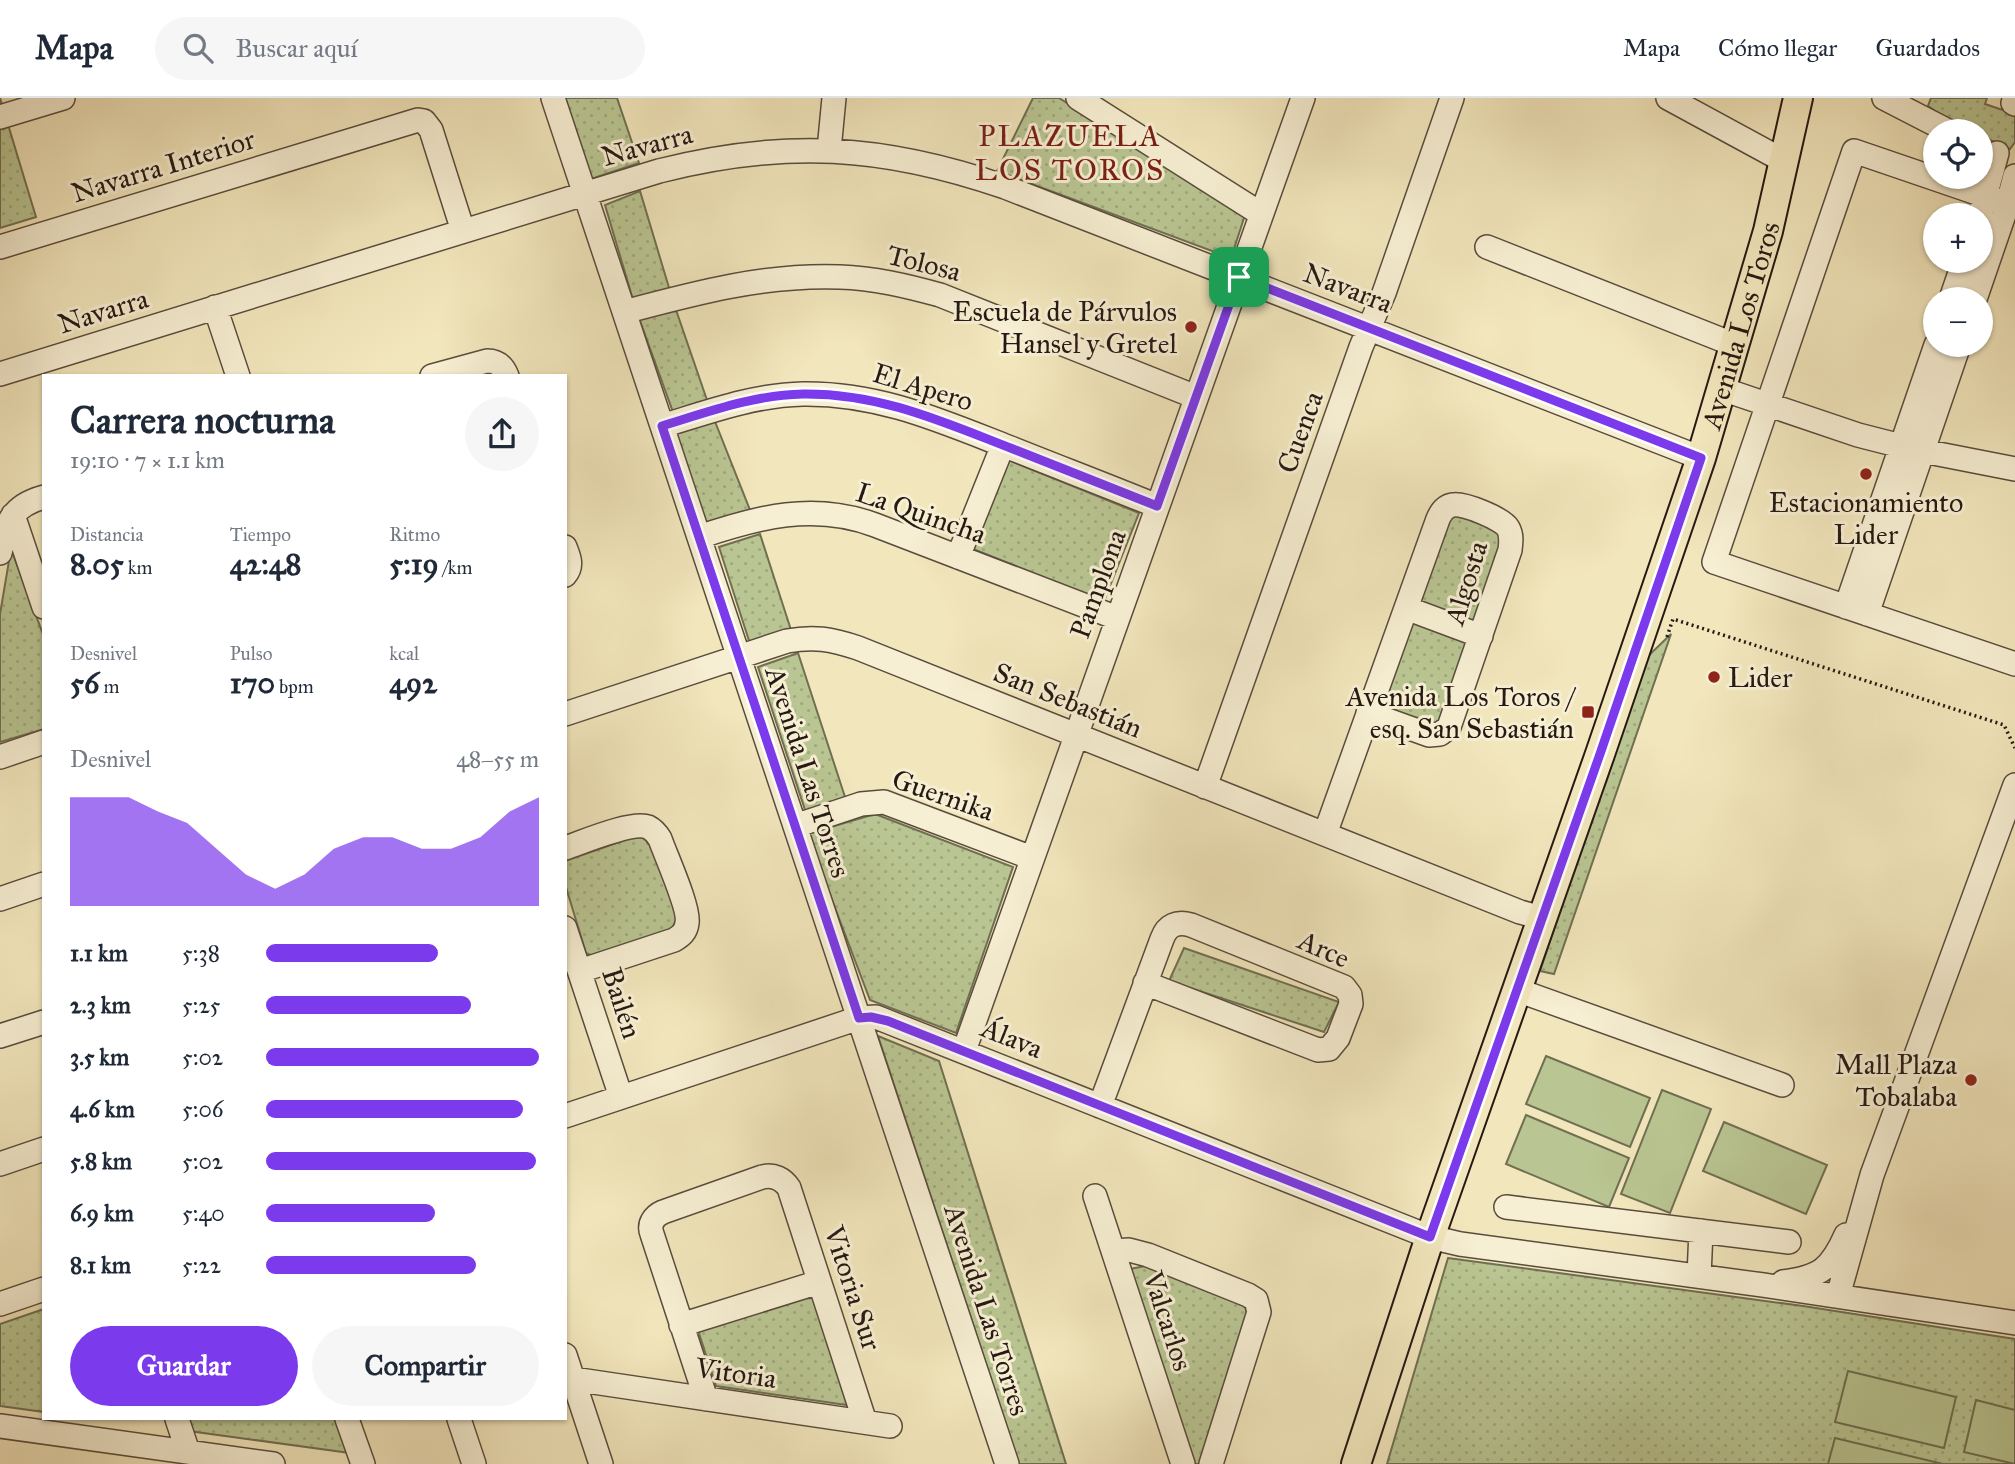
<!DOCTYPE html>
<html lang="es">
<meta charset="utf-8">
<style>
body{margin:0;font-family:"IM FELL Great Primer",serif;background:#f6f6f7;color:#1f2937;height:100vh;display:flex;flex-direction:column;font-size:26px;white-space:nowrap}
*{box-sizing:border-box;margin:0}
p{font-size:23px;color:#747a83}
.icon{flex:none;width:38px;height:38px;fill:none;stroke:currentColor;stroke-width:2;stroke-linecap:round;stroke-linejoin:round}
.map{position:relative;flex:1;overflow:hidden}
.drawer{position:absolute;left:42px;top:276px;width:525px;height:1046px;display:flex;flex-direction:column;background:#fff;border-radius:0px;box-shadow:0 2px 5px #0004}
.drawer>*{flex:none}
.buttons{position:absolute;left:1923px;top:21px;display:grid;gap:14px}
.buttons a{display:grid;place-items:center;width:70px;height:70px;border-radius:50%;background:#fff;box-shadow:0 2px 5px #0004;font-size:35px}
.pin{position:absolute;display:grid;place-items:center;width:60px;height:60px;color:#fff;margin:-30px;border-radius:14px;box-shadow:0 4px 10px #0006}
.round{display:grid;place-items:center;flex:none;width:74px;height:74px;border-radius:37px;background:#f6f6f7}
.summary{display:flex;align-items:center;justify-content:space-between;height:119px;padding:0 28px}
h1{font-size:38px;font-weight:800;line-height:52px}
.figures{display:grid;grid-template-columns:repeat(3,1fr);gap:10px;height:119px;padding:7px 28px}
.figures div{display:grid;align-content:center}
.figures b{font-size:30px;font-weight:800}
.figures small{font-size:19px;font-weight:400}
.figures p{font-size:19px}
.chart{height:196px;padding:14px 28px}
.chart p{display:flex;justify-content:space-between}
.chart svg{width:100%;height:126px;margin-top:7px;fill:#7c3aed;opacity:.7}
.action{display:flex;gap:14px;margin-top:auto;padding:14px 28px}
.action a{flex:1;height:80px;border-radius:42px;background:#7c3aed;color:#fff;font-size:28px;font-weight:800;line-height:80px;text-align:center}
.action a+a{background:#f6f6f7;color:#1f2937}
ul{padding:0 28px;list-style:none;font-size:23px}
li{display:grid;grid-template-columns:112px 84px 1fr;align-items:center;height:52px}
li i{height:18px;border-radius:9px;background:#7c3aed}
header{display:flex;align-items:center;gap:42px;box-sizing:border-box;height:98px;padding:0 35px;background:#fff;border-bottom:2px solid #e0e1e3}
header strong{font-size:33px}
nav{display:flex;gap:38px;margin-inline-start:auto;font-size:24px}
.search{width:490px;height:63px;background:#f6f6f7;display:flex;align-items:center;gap:18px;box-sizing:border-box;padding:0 24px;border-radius:38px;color:#747a83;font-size:26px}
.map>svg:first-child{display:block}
.green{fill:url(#green-dots);stroke:#706f52;stroke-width:2}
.pitch{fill:#b9c592;stroke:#706f52;stroke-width:2}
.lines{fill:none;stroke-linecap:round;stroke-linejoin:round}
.minor-casing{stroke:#594c3d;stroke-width:26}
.major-casing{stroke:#261913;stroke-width:32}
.path{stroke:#261913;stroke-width:3.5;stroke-dasharray:2 3.5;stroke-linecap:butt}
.minor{stroke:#f7efd3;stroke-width:23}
.major{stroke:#f2e6bc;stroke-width:28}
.route-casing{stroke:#fff;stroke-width:14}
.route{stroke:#7c3aed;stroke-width:9}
.poi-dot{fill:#8f2418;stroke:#f7efd3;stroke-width:2.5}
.labels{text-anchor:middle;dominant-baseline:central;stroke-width:6;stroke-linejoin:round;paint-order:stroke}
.street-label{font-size:28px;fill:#261913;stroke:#f7efd3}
.poi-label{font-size:28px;fill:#261913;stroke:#f7efd3;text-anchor:end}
.neighbourhood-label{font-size:30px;letter-spacing:2px;fill:#7a1f14;stroke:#f7efd3}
</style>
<header>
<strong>Mapa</strong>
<div class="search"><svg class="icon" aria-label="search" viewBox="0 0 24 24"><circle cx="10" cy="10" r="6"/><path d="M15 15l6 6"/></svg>Buscar aquí</div>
<nav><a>Mapa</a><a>Cómo llegar</a><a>Guardados</a></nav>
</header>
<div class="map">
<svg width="2015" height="1366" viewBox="0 0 2015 1366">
<defs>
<pattern id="green-dots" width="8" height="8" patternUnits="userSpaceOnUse" patternTransform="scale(1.75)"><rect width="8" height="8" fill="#b9c592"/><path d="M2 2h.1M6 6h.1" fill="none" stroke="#9fa97d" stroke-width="1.8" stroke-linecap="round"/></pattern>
</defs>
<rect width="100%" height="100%" fill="#f2e6bc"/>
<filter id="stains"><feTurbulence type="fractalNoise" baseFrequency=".00286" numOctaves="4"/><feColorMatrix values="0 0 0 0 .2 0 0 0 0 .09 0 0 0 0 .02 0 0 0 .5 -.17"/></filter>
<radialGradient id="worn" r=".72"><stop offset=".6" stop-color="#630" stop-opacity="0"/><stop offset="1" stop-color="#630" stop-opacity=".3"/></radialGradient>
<path class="green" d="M0 0 36 119 0 130Z
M562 0H617L639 65 588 82Z
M1033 0H1059L1245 117 1231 160 997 73Z
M1931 0H1987L1985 6 2015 16V44L2010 51 1981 38V33C1960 33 1945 20 1928 8Z
M640 93 670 193 634 205 605 107Z
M675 209 708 305 673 314 639 220Z
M714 321 750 412 702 426 674 329Z
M1008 362 1139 415 1104 503 973 451Z
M1460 414 1501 434 1505 450 1447 623 1433 631 1387 615 1384 604 1449 418Z
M760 436 792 535 751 549 719 449Z
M11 451 44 539V631L0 644V516Z
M1671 536 1554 876 1540 873 1644 562Z
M798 555 846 702 806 715 758 569Z
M875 716 1013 769 956 935 870 902 807 736Z
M642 736 653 739 677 820 670 835 595 859 586 855 565 786V763Z
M1184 850 1339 904 1324 934 1169 883Z
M878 938 939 963 1066 1366H1019Z
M1448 1160 1803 1208 2015 1241V1366H1387Z
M1145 1168 1244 1206 1248 1218 1201 1366H1193L1130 1171Z
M812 1193 853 1308 716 1288 697 1229Z
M44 1211V1314L0 1308V1226Z
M185 1321H339L350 1355 189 1333Z"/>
<path class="pitch" d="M1546 958 1650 1000 1630 1049 1526 1006Z
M1662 992 1711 1011 1670 1115 1621 1096Z
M1526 1017 1629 1060 1609 1109 1506 1066Z
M1724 1024 1827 1067 1806 1116 1703 1073Z
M1848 1273 1956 1299 1944 1350 1835 1324Z
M1976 1302 2015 1312V1366L1964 1354Z
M1835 1340 1943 1366H1828Z"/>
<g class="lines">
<g class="minor-casing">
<path id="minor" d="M553 0 1007 1366
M1078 0 1261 116
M1668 0 1784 63
M1884 0 1948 33
M2015 0 2013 5 2015 6
M0 19 63 0
M829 52 834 0
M2015 108 1854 53 1714 464 2015 566
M1980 117 1997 55
M0 149 418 22 424 23 431 32 463 133
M1487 149 1735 247
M1951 201 1964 163
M1975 201 2008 105 2015 78
M215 209 238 278
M624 214C695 195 766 176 840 179 874 180 907 188 940 197L1196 299
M0 276 659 73C785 41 883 47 1005 89L1701 360
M432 278 487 263C498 263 503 268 507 278
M1722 291 1858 337 1901 348 1908 344 1918 347 1923 353 2015 371
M662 328C708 314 754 297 803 296 878 295 939 322 1008 349 1058 369 1108 388 1157 408
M13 417 44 509
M699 439C758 419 814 404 875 427L1117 520
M565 449C569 459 573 468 565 477
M0 455C7 424 11 408 44 399
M958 459 1003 347
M1846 509 1936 247
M1406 510 1481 538
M1867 516 1959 247
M565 616 787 543C814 538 831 541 858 550L1520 814 1542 820
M0 659 44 644
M1205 689 1361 249 1384 195 1452 0
M795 728 861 706 884 704 1032 760
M1325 736C1363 631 1400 526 1438 421 1441 414 1445 408 1453 407 1464 405 1503 421 1508 430 1512 437 1511 444 1510 452L1449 629 1440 636 1429 637 1368 615
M565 750C583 744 632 723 648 729 654 732 657 736 660 741 666 758 690 811 687 825 686 834 681 838 674 842L580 873
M0 801 44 786
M565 830 621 999
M1517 892 1782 987
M0 938 44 924
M964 953 1303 0
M1100 1008 1109 984 1162 841C1167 827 1177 823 1191 827L1344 889 1350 897 1351 906 1338 940 1329 951 1318 952 1145 885
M565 1018 859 920 876 919 1430 1139 1460 1146 1763 1187 2015 1225
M0 1066 44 1051
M1095 1098 1183 1366
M1506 1109 1789 1144
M1114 1153 1129 1152 1148 1157 1248 1197 1256 1202 1259 1214 1211 1366
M1699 1178 1701 1133
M1783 1184C1820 1179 1831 1171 1846 1137
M1838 1198 1872 1077 2015 687
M0 1206 44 1191
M681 1227 819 1184
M565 1257 601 1366
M573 1281 890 1328
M706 1301 652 1136C648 1126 654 1118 663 1114L762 1079C774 1076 783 1081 789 1090L865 1324
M177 1321 188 1354
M347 1321 363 1366
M459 1321 474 1366
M0 1328 273 1366"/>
</g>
<g class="major-casing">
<g id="major">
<path id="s1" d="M1356 1366 1430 1139 1600 656 1701 360 1768 133 1798 0"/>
</g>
</g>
<path class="path" d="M1667 539 1673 521 2004 627 2015 650"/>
<use href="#minor" class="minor"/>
<use href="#major" class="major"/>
</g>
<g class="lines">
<g class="route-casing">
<path id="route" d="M1239 179 1701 360 1600 656 1430 1139 888 923 871 919 859 920 662 328C708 314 754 297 803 296 880 295 943 324 1013 351 1061 370 1110 389 1157 408Z"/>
</g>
<use href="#route" class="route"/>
</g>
<g class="poi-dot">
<circle cx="1191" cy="229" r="7"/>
<circle cx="1866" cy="376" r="7"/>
<circle cx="1714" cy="579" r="7"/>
<rect x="1581" y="607" width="14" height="14" rx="3.5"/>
<circle cx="1971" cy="982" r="7"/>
</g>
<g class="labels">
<g class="street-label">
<text transform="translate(647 47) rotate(-15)">Navarra</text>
<text transform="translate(163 68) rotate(-17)">Navarra Interior</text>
<text transform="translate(924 165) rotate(14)">Tolosa</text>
<text transform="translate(1348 190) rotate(21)">Navarra</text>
<text transform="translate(103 213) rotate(-17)">Navarra</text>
<text stroke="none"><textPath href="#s1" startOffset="1202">Avenida Los Toros</textPath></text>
<text transform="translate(923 289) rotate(17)">El Apero</text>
<text transform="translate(1300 334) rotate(-70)">Cuenca</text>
<text transform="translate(921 415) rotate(19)">La Quincha</text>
<text transform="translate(1466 485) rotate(-73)">Algosta</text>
<text transform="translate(1098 486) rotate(-70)">Pamplona</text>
<text transform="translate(1068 602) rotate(22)">San Sebastián</text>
<text transform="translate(808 674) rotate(72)">Avenida Las Torres</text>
<text transform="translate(943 697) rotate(19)">Guernika</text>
<text transform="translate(1324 851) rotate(24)">Arce</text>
<text transform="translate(622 905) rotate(72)">Bailén</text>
<text transform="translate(1012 940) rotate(22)">Álava</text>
<text transform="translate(853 1190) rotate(72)">Vitoria Sur</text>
<text transform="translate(987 1212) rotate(72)">Avenida Las Torres</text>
<text transform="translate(1168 1223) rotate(72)">Valcarlos</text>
<text transform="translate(736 1275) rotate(8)">Vitoria</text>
</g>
<g class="poi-label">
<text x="1177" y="213">Escuela de Párvulos<tspan x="1177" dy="32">Hansel y Gretel</tspan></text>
<text x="1866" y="404" text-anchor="middle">Estacionamiento<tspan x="1866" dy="32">Lider</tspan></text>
<text x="1728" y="579" text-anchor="start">Lider</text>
<text x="1574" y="598">Avenida Los Toros /<tspan x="1574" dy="32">esq. San Sebastián</tspan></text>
<text x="1957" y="966">Mall Plaza<tspan x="1957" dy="32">Tobalaba</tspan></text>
</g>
<g class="neighbourhood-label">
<text x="1070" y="38">PLAZUELA<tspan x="1070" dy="34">LOS TOROS</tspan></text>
</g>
</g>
<rect width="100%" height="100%" filter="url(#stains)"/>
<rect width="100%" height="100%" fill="url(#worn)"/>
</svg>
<div class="buttons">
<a><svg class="icon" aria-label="locate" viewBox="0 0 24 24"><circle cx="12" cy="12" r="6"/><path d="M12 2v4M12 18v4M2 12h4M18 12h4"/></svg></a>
<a>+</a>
<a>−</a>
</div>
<div class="pin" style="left:1239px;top:179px;background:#1e9e55"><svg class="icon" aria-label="arrive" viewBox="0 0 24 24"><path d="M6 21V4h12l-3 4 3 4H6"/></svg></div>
<section class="drawer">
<div class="summary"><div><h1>Carrera nocturna</h1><p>19:10 · 7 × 1.1 km</p></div><a class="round"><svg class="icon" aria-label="share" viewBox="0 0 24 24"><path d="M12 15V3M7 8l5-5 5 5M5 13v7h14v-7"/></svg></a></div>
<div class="figures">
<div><p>Distancia</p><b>8.05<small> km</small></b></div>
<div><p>Tiempo</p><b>42:48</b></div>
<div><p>Ritmo</p><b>5:19<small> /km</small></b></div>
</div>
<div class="figures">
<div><p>Desnivel</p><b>56<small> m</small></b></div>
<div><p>Pulso</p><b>170<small> bpm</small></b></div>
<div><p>kcal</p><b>492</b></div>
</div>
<div class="chart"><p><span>Desnivel</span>48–55 m</p>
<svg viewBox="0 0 160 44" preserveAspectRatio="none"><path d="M0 44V6L10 6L20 6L30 11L40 15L50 24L60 33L70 38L80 33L90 24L100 20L110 20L120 24L130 24L140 20L150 11L160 6V44z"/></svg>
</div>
<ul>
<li><b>1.1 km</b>5:38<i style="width:63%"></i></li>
<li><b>2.3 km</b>5:25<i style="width:75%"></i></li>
<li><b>3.5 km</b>5:02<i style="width:100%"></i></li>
<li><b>4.6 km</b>5:06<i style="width:94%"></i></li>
<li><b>5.8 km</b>5:02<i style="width:99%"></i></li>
<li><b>6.9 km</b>5:40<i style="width:62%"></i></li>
<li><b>8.1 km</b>5:22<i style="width:77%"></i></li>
</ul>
<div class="action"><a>Guardar</a><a>Compartir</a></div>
</section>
</div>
